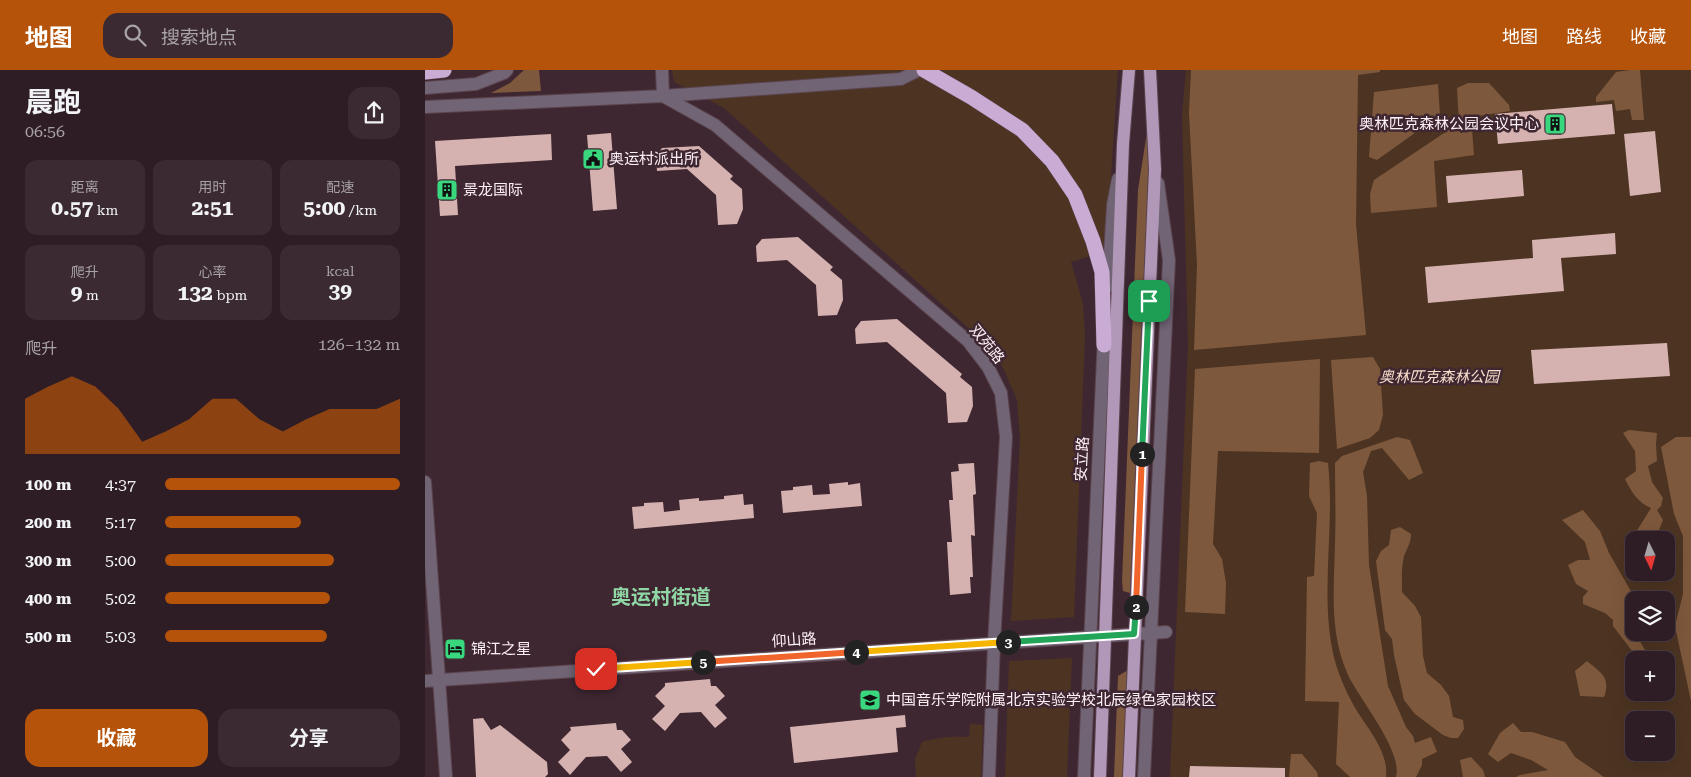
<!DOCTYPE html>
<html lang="zh">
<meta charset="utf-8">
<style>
body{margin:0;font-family:"Roboto Serif","Noto Sans SC",serif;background:#3b2a32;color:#f1f3f6;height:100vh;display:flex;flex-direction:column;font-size:19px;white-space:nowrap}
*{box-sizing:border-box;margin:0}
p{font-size:16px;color:#a7a2a7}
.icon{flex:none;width:28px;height:28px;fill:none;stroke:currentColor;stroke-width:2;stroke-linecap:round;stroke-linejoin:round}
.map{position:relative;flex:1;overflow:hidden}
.side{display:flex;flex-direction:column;background:#2f1d26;width:425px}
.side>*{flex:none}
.needle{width:32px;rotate:175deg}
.fabs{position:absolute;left:1200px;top:461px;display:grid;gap:10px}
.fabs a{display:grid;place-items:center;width:50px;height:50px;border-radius:10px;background:#2f1d26;box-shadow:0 5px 20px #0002,0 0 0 1px #4a3b43;font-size:25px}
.pin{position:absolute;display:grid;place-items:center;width:42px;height:42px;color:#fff;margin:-21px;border-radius:10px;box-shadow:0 2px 8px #0006}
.km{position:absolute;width:25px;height:25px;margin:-12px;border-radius:50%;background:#222;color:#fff;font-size:14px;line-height:25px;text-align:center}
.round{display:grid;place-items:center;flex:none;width:52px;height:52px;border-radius:15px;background:#3b2a32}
.overview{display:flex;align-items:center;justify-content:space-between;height:85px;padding:0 25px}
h1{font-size:28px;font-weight:700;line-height:38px}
.metrics{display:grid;grid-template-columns:repeat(3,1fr);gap:8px;height:85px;padding:5px 25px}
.metrics div{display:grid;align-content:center;border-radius:12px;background:#3b2a32;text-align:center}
.metrics b{font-size:21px;font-weight:700}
.metrics small{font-size:14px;font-weight:400}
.metrics p{font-size:14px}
.chart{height:140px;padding:10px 25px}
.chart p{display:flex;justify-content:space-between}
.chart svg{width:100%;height:90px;margin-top:5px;fill:#b45309;opacity:.7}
.cta{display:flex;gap:10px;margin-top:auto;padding:10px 25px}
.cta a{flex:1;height:58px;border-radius:15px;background:#b45309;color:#fff;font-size:20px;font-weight:700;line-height:58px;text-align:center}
.cta a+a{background:#3b2a32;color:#f1f3f6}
ul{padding:0 25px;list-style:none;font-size:16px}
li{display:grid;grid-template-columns:80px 60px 1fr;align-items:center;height:38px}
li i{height:12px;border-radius:6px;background:#b45309}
header{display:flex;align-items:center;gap:30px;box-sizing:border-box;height:70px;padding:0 25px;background:#b45309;color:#fff}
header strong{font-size:24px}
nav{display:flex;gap:28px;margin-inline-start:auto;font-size:18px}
.search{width:350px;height:45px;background:#3b2a32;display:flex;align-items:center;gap:12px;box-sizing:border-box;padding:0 18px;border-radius:15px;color:#a7a2a7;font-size:19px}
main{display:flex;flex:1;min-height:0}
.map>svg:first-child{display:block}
.green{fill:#4d3422;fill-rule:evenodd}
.forest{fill:#7e583c}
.building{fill:#d5b2b0}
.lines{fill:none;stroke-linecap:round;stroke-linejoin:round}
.minor-casing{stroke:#5a434d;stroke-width:14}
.major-casing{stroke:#5a434d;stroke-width:14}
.highway-casing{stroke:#5a434d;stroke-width:16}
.minor{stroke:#716474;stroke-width:12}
.major{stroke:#b197b8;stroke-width:12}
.highway{stroke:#caabd3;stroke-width:15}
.split-1-casing{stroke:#fff;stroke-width:10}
.split-2-casing{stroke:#fff;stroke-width:10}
.split-3-casing{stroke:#fff;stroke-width:10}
.split-4-casing{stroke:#fff;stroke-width:10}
.split-5-casing{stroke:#fff;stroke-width:10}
.split-6-casing{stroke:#fff;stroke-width:10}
.split-1{stroke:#22a559;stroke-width:6}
.split-2{stroke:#f0652b;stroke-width:6}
.split-3{stroke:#22a559;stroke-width:6}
.split-4{stroke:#f5b400;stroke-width:6}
.split-5{stroke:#f0652b;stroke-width:6}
.split-6{stroke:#f5b400;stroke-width:6}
.labels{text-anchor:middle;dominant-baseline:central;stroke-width:5;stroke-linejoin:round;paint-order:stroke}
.poi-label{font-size:15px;fill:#fdf0f5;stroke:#3f2732;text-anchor:start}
.street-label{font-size:15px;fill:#fdf0f5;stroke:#3f2732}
.park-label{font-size:15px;font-style:italic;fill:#f6dbc9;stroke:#3f2732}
.district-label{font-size:20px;font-weight:bold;fill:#90d7a6;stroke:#3f2732}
</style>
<header>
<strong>地图</strong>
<div class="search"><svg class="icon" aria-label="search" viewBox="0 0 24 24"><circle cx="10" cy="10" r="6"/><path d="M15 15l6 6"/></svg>搜索地点</div>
<nav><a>地图</a><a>路线</a><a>收藏</a></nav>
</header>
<main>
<section class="side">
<div class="overview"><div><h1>晨跑</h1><p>06:56</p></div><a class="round"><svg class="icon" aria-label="share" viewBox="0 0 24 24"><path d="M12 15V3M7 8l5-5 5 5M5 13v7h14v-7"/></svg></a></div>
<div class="metrics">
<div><p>距离</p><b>0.57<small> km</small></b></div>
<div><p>用时</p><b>2:51</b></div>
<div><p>配速</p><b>5:00<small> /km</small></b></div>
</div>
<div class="metrics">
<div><p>爬升</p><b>9<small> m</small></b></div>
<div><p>心率</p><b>132<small> bpm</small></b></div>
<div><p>kcal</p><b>39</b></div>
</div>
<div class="chart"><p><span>爬升</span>126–132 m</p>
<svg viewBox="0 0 160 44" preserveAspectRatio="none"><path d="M0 44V17L10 11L20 6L30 11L40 22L50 38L60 33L70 27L80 17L90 17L100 27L110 33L120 27L130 22L140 22L150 22L160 17V44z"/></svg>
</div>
<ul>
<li><b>100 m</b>4:37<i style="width:100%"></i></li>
<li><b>200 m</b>5:17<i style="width:58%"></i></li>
<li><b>300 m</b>5:00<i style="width:72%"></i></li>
<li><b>400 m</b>5:02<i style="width:70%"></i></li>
<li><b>500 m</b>5:03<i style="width:69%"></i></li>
</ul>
<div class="cta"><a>收藏</a><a>分享</a></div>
</section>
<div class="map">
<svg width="1266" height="707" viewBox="0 0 1266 707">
<rect width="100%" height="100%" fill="#3f2732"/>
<path class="green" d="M247 0H693L681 181 646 192 658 234 660 266 649 547 586 551 595 368 592 330 578 298 559 272 299 38 249 12Z
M761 0H1266V707H745L763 275 757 45ZM1209 470H1241V502H1209ZM1209 530H1241V562H1209ZM1209 590H1241V622H1209ZM1209 650H1241V682H1209Z
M647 588 642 707H580L584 591Z
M545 654 558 655 556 707H491L490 689 497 672C514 667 527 666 544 667Z"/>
<path class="forest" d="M99 0H114L116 21 66 23 85 13Z
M766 0H955V2L933 5 931 154 941 265 769 280 772 195 764 43Z
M1205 0H1215L1219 50H1207L1205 39 1191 41 1189 30 1171 32V27L1191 2Z
M1043 13H1064L1084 35 1085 41 1046 47 1049 85 1009 91 1012 137 946 143 945 124 949 110 1034 53 1032 18Z
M1013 14 1015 45 952 90 944 87 949 22Z
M724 49 728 98 714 518 705 523 698 521 697 511 713 120Z
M948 287 955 299 958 345 954 360 945 368 912 379 906 290Z
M895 289 894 383 793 381 788 474 797 489 801 513 800 544 760 542 770 299Z
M1204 360 1232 363 1231 374 1232 391 1223 396 1227 412 1238 428 1236 436 1232 440 1238 450 1234 460 1225 470H1211L1208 467 1226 438C1213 433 1206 421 1200 409L1211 401 1210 381 1198 363Z
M972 367 985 370 998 403 984 410 957 378 946 381 938 402 942 426 944 495 963 616 981 657 988 666 990 673 1006 667 1012 682 997 689V695L991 707H971C978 681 935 630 923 605 904 563 909 518 910 474 911 447 910 420 910 393L917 386Z
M1251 367H1266V631L1250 556 1258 524V466L1249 444 1236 377Z
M894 391 903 393C910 457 895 521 908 583 912 601 920 620 929 636 941 657 964 681 961 707H925L911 694 914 632 880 631 882 507 889 506 892 443 884 426 885 393Z
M1158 440 1175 461 1184 483 1211 530H1209V538L1205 554 1209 562 1210 563 1226 590H1214L1188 556V550L1180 543 1158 534V527L1163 521 1151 514 1143 495 1153 490H1165L1160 472 1137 450Z
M975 457 986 464C986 473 982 478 979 486 976 498 977 510 977 522L990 536 996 547 998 586 1002 603 1016 615 1024 626 1028 647 1038 650 1039 659 1033 668H1026L1018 665 990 644 979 630 969 585 967 569 960 560 951 491 956 481 964 475 966 460Z
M1162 591C1176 603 1186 607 1179 627L1155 626 1150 601Z
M703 600 706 707H689L693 606Z
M1088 653 1096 662H1107L1140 672 1150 687 1179 707H1091L1095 705 1123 700 1106 690 1086 683 1073 692 1063 684 1075 663Z
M866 684H877L892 702 893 707H864Z
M1046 687 1058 700 1060 707H1038L1035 690Z"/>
<path class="building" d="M1187 34 1190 64 1073 74 1070 44Z
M1230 61 1236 122 1205 126 1199 64Z
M186 63 192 139 168 141 162 65Z
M126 64 127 90 30 96 33 145 15 146 10 71Z
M274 76 308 106 305 109 317 119 318 139 312 154 293 155 291 125 262 99 232 101 231 86 237 78Z
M1097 100 1099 126 1023 133 1021 106Z
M1190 163 1191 184 1136 188 1139 221 1003 233 1000 197 1108 188 1107 170Z
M373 167 408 197 405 200 417 210 418 230 412 245 393 246 391 215 362 190 332 192 331 176 337 169Z
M472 249 537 304 535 307 547 317 548 336 542 352 523 353 521 323 462 272 431 274 430 259 436 251Z
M1242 273 1245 306 1109 314 1106 280Z
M549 393 551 424 548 425 550 466 546 465 548 507H545L546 523 525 525 522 472H527L524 430H528L526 402 534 401 533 394Z
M423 412V415L435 413 437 436 358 443 356 421 368 420V417L387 415 388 425 405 424 404 414Z
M318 424 319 435 328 434 329 448 209 459 207 437 219 436V433L238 432 239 442 255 440 254 430 274 428V431L287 430 299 429V426Z
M285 609 286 616H291L300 626 290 635 302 648 290 658 276 642 255 643 240 661 227 649 240 636 230 626 240 616V613Z
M480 645 481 657 471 658 473 682 369 693 365 657Z
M58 648 66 660 75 655 122 692 123 704 120 707H51L48 649Z
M191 653 192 660H197L206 670 196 679 207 692 196 702 182 686 161 687 145 705 133 692 145 680 136 670 146 660 145 657Z
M765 696 860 698V707H764Z"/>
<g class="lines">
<g class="minor-casing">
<path id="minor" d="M237 0 238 26 290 55 543 271 563 297 576 323 581 367 569 573 564 707
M0 18 51 14 79 3 82 0
M0 37 238 26 476 9 494 0
M683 216 688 135 693 109
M0 412 21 707
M0 611 741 562
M659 707 679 266
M719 707 744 190 733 113"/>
</g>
<g class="major-casing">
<path id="major" d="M675 707 698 74 704 0
M704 707 730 99 725 0"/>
</g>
<g class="highway-casing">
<path id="highway" d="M499 0 546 27 597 60 627 91 650 125 668 171 677 202 679 275
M0 2 19 0"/>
</g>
<use href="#minor" class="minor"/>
<use href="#major" class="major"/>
<use href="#highway" class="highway"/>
</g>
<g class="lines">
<g class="split-1-casing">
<path id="split-1" d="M717 384 724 231"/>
</g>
<g class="split-2-casing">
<path id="split-2" d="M711 537 717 384"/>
</g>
<g class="split-3-casing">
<path id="split-3" d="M583 572 709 564 711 537"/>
</g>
<g class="split-4-casing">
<path id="split-4" d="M431 582 583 572"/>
</g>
<g class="split-5-casing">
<path id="split-5" d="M278 592 431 582"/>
</g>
<g class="split-6-casing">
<path id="split-6" d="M171 599 278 592"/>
</g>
<use href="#split-1" class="split-1"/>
<use href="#split-2" class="split-2"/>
<use href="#split-3" class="split-3"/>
<use href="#split-4" class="split-4"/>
<use href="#split-5" class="split-5"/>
<use href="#split-6" class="split-6"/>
</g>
<defs>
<g id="building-square" transform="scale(1.125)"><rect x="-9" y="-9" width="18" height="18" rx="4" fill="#39d87f" stroke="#3f2732"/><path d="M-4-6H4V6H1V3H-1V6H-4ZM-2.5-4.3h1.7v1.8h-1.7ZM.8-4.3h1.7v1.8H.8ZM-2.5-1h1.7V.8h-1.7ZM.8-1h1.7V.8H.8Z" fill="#111"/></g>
<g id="civic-square" transform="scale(1.125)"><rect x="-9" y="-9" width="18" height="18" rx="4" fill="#39d87f" stroke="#3f2732"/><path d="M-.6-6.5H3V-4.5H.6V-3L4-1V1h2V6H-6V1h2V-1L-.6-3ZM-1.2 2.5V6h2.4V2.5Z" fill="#111"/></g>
<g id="hotel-square" transform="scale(1.125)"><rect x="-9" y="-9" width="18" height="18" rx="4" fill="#39d87f" stroke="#3f2732"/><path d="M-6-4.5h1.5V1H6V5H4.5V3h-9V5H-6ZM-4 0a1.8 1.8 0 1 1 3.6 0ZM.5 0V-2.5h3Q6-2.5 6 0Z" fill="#111"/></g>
<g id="school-square" transform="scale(1.125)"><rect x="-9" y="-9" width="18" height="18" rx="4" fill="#39d87f" stroke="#3f2732"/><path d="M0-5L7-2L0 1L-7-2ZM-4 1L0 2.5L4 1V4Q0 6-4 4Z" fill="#111"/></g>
</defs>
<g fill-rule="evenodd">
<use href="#building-square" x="1130" y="54"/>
<use href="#civic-square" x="168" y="89"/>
<use href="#building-square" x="22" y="120"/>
<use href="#hotel-square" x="30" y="579"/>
<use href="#school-square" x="445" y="630"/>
</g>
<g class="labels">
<g class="poi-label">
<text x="1114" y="54" text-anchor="end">奥林匹克森林公园会议中心</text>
<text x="184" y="89">奥运村派出所</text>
<text x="38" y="120">景龙国际</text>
<text x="46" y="579">锦江之星</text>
<text x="461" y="630">中国音乐学院附属北京实验学校北辰绿色家园校区</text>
</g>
<g class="street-label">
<text transform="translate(562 274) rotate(51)">双苑路</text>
<text transform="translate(657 389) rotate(-87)">安立路</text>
<text transform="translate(369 570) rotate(-4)">仰山路</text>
</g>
<g class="park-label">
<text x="1014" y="307">奥林匹克森林公园</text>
</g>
<g class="district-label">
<text x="236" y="527">奥运村街道</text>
</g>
</g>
</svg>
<div class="fabs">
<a><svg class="needle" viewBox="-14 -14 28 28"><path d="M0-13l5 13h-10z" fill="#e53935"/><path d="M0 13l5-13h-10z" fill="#a7a2a7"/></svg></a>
<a><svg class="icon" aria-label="layers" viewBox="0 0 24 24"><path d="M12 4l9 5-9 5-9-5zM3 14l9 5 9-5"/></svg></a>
<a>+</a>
<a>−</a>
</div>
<div class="pin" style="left:724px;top:231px;background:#1e9e55"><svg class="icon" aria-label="arrive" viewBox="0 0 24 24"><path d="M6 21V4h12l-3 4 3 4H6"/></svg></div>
<div class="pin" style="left:171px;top:599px;background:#d93025"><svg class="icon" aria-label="check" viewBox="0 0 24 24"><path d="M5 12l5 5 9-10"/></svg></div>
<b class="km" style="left:717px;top:384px">1</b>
<b class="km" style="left:711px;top:537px">2</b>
<b class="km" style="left:583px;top:572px">3</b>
<b class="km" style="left:431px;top:582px">4</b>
<b class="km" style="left:278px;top:592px">5</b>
</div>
</main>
